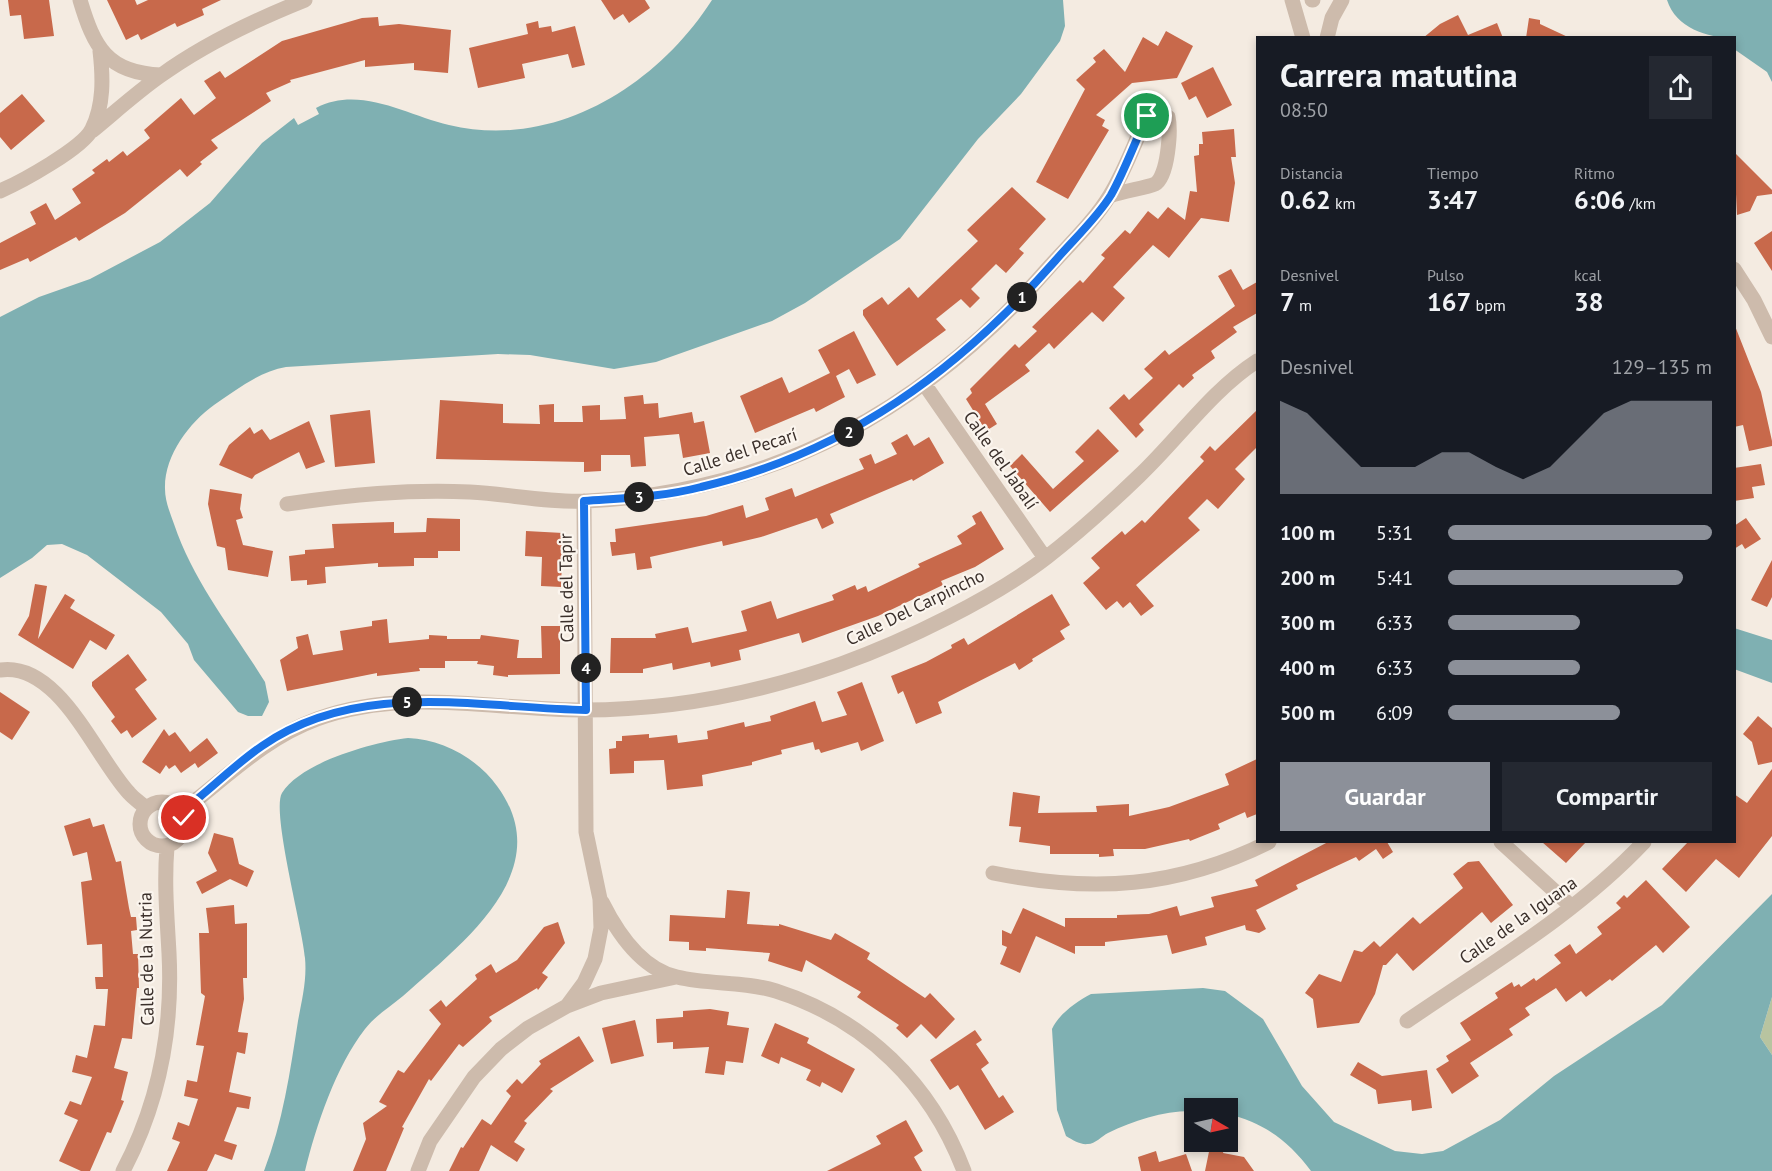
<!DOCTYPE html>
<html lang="es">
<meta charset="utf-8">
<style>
body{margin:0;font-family:"PT Sans",sans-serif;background:#242831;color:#f1f3f6;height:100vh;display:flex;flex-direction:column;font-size:22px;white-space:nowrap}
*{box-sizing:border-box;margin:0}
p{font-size:20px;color:#9ea1a6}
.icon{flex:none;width:33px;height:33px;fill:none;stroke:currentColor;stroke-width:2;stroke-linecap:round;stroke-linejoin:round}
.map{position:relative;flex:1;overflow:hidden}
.drawer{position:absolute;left:1256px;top:36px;width:480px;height:807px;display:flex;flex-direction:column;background:#171b24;border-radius:0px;box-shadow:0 3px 9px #0003}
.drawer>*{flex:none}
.needle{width:39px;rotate:99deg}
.tools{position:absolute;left:1184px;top:1098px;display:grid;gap:12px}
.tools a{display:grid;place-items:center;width:54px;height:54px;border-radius:0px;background:#171b24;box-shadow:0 3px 9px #0003;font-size:30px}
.pin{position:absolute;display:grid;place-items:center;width:51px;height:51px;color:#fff;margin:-26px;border:3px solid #fff;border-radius:50%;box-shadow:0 2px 6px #0007}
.km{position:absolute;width:30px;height:30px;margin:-15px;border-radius:50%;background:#222;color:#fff;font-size:16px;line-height:30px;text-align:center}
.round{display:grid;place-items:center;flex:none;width:63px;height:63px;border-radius:0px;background:#242831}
.headline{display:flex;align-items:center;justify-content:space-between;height:102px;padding:0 24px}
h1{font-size:33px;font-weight:700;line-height:45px}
.metrics{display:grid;grid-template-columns:repeat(3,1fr);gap:9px;height:102px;padding:6px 24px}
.metrics div{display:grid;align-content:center}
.metrics b{font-size:26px;font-weight:700}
.metrics small{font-size:16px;font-weight:400}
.metrics p{font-size:16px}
.chart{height:168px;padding:12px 24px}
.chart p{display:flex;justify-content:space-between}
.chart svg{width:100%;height:108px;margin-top:6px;fill:#8c9099;opacity:.7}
.cta{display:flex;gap:12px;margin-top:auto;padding:12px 24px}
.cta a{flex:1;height:69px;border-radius:0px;background:#8c9099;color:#fff;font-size:24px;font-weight:700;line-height:69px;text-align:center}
.cta a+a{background:#242831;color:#f1f3f6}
ul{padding:0 24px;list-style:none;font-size:20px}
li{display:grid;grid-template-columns:96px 72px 1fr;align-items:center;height:45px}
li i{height:15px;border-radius:8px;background:#8c9099}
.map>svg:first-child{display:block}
.green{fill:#b8c4a0}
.water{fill:#7fb0b2}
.building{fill:#c8694b}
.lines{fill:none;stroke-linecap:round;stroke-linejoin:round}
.street{stroke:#cdbbac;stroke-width:15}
.route-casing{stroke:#fff;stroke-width:12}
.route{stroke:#1a73e8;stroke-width:8}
.labels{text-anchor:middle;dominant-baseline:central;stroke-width:4.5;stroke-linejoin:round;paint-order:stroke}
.street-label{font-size:18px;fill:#3b302b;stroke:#fbf5ee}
</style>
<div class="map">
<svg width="1772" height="1171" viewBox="0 0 1772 1171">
<rect width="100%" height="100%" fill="#f4ebe1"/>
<path class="green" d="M1772 997V1055L1760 1037Z"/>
<path class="water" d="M712 0H1063L1065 26 1060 41 1021 94 978 139 900 239 805 303 772 321 656 362 614 369 530 355 498 354 286 367C260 371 236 390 214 405 189 423 164 456 165 489 165 501 170 513 174 524 194 583 233 630 265 682L269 702 262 716H248L238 712 194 660 188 644 161 612 87 555 62 544 47 545 32 558 0 578V317L39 297 90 279 160 242 210 203 262 143 294 118 298 125 319 114 316 108C360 85 406 115 449 125 554 150 656 87 712 0Z
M1667 0H1772V82L1767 72 1734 49V38C1707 38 1676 28 1667 0Z
M1734 628 1772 640V683L1734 669Z
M408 738C442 739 478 759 497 786 560 871 461 944 403 996 390 1007 376 1015 365 1029 336 1066 316 1126 305 1171H264C283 1122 290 1072 298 1021 302 999 307 980 305 958 303 929 271 811 282 793 301 762 374 742 408 738Z
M1772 894V997L1760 1037 1772 1055V1171H1311C1289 1141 1263 1122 1227 1114V1108H1194V1111C1166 1110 1134 1120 1108 1133 1102 1136 1095 1144 1088 1144 1080 1145 1073 1140 1066 1136L1057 1110 1052 1029C1059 1014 1076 1002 1091 994L1203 988 1225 991 1263 1019 1302 1086 1334 1122 1395 1151 1422 1154 1443 1151 1500 1120 1554 1076 1662 1005Z"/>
<path class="building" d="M8 0H49L54 36 24 39 21 15 10 16Z
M107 0H135L137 5 148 0H221L202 9 204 15 177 27 175 23 141 40 138 34 126 40Z
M601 0H645L650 8 629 23 623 14 614 20Z
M1458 15 1468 35 1497 23 1503 38H1423L1440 24Z
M378 17 379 26 399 24 451 30 448 73 414 70V63L365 67V60L290 80 291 82 266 93 271 101 211 140 218 148 200 162 202 164 187 177 180 169 125 213 79 241 76 237 30 262 28 258 0 270V243L36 224 30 212 46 203 55 220 81 203 72 189 95 173 92 170 107 159 109 162 123 151 127 156 150 138 144 130 181 98 194 115 216 98 204 81 220 71 225 78 282 41 362 18Z
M1529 18 1540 20V24L1570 38H1526Z
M538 21 539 28 551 26 552 32 575 26 585 65 572 68 568 54 522 64 525 78 478 88 469 48 528 34 526 24Z
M1166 31 1193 46 1177 78 1132 83 1096 115 1105 120 1102 126 1109 130 1068 199 1036 182 1085 89 1076 80 1096 62 1093 58 1104 49 1125 72 1143 37 1158 46Z
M1213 67 1232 105 1207 118 1196 96 1189 100 1181 83Z
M22 94 45 121 11 150 0 137V113Z
M1234 129 1236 157H1231L1235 183 1229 222 1201 218 1169 258 1153 245 1113 287 1125 298 1103 322 1092 312 1054 349 1049 343 1025 365 1030 371 985 404 997 424 986 431 966 399 972 393 970 389 1015 344 1019 348 1037 331 1032 327 1080 280 1083 283 1105 258 1101 255 1125 230 1130 234 1148 211 1158 219 1168 207 1185 220 1190 191 1197 192 1194 156 1199 155V144H1203L1202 132Z
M1734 152 1772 190V194L1757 196 1750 211 1737 215Z
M1012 187 1046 219 1019 249 1024 253 1006 273 996 264 971 289 980 298 970 308 961 299 936 319 946 330 897 366 863 315V310L882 297 888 305 909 287 918 298 978 241 967 230Z
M1772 231V271L1754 243Z
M1231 269 1243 290 1257 282V313L1233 327 1237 332 1211 351 1215 358 1192 375 1194 378 1183 388 1179 384 1139 424 1144 430 1136 438 1109 408 1124 394 1129 400 1153 378 1144 369 1165 350 1169 355 1235 306 1218 276Z
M1735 326 1761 392 1772 441V446L1749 451 1743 425 1734 427Z
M854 331 876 375 857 384 849 369 836 376 845 397 816 412 814 408 755 433 740 396 782 377 789 393 830 373 818 350Z
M643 395 644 404 658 403 659 418 692 412 694 423 704 421 710 453 683 458 679 434 644 437 646 466 631 467 630 455H601V471L584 472V462L436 459 440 400 503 404V423L540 424 539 405 554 404V422H583L582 406 600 405V420L626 419 624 397Z
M370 410 375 463 335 467 330 415Z
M1257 410V447L1235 469 1245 479 1218 509 1207 499 1188 518 1200 530 1136 585 1154 606 1141 616 1130 602 1123 608 1117 601 1106 610 1083 583 1100 568 1091 558 1122 531 1125 535 1142 520 1145 523 1204 461 1200 457 1210 446 1215 451Z
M309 421 325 462 306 469 299 452 255 475 252 479 219 465 229 445 250 427 254 434 262 429 270 440Z
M1098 429 1119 451 1050 512 1010 466 1022 454 1053 489 1084 461 1075 452Z
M907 434 914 446 929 437 944 463 913 481 912 479 830 514 834 523 822 529 817 518 761 537 723 546 722 541 650 557 652 568 637 570 635 553 612 556 610 542H616L615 529 706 516 743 505 746 518 769 510 765 498 792 488 795 497 864 469 859 459 871 454 875 464 897 454 891 443Z
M1761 464 1765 485 1752 487 1754 498 1734 501V468Z
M210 489 242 494 240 509 243 518 236 520 243 545 273 551 268 577 228 570 225 548 217 546 208 504Z
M981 511 1004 549 975 567 941 581 943 585 878 616 802 643 799 633 739 650 741 660 711 667 710 662 673 670 672 663 643 669V673H610L611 638H656L655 634 688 627 692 643 747 631 741 611 771 601 777 619 834 600 832 595 855 585 857 590 866 586 868 592 920 567 918 564 962 544 957 536 976 524 972 516Z
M427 518 460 519V551H438V558H414V566L378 567V563L325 567 326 583 307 585V580L291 581 289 556 305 554V550L334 548 332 524 394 522V533L426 532Z
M1746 518 1761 539 1745 549 1742 544 1734 549V526Z
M526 531 563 533 561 587 541 586 542 557 525 556Z
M1772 560V597L1767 607 1751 600Z
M35 584 47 586 38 639 65 594 75 600 70 608 115 635 106 650 90 640 73 669 18 635 29 616Z
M1052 594 1070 625 1060 631 1065 639 1032 659 1033 661 1019 670 1015 663 938 702 942 713 916 724 903 691 898 694 891 676 926 662 952 648 951 645 964 638 968 645Z
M387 619 389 643 429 639V635L447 636V639H480L481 635 519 640 517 658H542L541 626H560V674L508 675V677L493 675 494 666 477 664 478 661H445V668H419L420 671 377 676V673L287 691 280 660 298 648 296 637 308 634 313 655 343 650 340 631 372 626V621Z
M128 654 147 680 135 689 157 719 132 738 127 730 121 734 111 721 115 717 92 686V682Z
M862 682 884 741 861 751 858 742 821 753 819 749 815 750 813 742 781 750 782 754 752 762V765L702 775 703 786 667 790 664 760 634 761V773L610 774 609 749 616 748V741H622V736L649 734V738L677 735 678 743 708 739 707 731 744 722 745 727 771 721 770 716 815 701 822 722 847 715 837 692Z
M0 692 30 712 12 740 0 732Z
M1758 716 1772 728V762L1758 765 1752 742 1743 734Z
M164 729 169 736 175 732 190 752 207 738 218 753 198 768 195 763 181 773 175 765 169 769 166 765 160 774 142 762Z
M1257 759V814L1247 818 1245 812 1218 824 1220 829 1190 841 1189 839 1145 849H1113L1114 856 1099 857V854H1050V846L1019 842 1021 827 1009 826 1013 792 1040 796 1038 813 1097 812 1096 806 1129 804V816L1169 807 1229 785 1225 774Z
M1772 769V836L1739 878 1716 859 1686 892 1662 869 1688 842H1734V794L1747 803Z
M90 818 93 827 104 824 116 862 121 861 129 908 131 917H136L137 930 131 931 133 954H138L139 988H137L132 1039 122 1038 114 1068 128 1072 121 1100 124 1101 111 1133 107 1132 90 1171H81L59 1161 78 1120 64 1114 70 1101 81 1105 92 1077 72 1072 76 1055 87 1058 94 1025 105 1026 108 989H96L95 977H103L102 944 87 945 81 882 92 880 87 852 73 856 64 826Z
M214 833 233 838 239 864 254 871 247 887 230 879 202 894 196 882 217 871 208 853Z
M1328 842H1387L1393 852 1383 859 1376 849 1359 861 1356 857 1296 885 1298 889 1256 910 1266 929 1259 933 1246 930 1245 925 1205 937 1207 945 1172 954 1167 935 1105 942V946H1075V954L1036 936 1020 973 1000 964 1007 947 1002 945V930L1011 934 1023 908 1065 927V918H1117V915L1149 914 1177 906 1180 916 1214 907 1211 897 1258 886 1255 880Z
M1542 842H1586L1566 863Z
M1479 861 1513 905 1491 923 1482 912 1413 971 1397 953 1386 965H1383L1375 994 1359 1023 1317 1028 1313 999 1305 993 1319 974 1341 982 1354 950 1362 952 1374 941 1380 947 1413 917 1420 924 1463 888 1453 874 1468 862Z
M1646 880 1690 927 1663 953 1656 945 1612 981 1610 979 1586 997 1581 991 1566 1002 1556 988 1525 1008 1530 1015 1509 1029 1513 1035 1470 1063 1479 1076 1452 1094 1436 1069 1449 1061 1446 1056 1471 1040 1460 1023 1498 998 1495 993 1512 982 1514 987 1519 984 1521 987 1534 978 1536 981 1561 963 1554 955 1570 944 1576 954 1602 934 1597 927 1621 908 1616 903 1624 895 1627 898Z
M727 890 750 892 747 924 779 926V924L831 940 835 933 870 953 867 959 925 998 930 993 955 1019 936 1039 921 1024 907 1038 896 1028 899 1025 857 997 861 992 806 960 802 972 768 961 770 953 706 948V951L689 950V942L669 941 670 915 725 918Z
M234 905 235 924 247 923V978H243L244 999 238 1032 248 1033 245 1054 237 1052 229 1092 251 1097 249 1109 237 1107 224 1141 237 1145 232 1160 215 1154 207 1171H167L180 1142 172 1139 178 1122 189 1126 198 1099 184 1096 187 1080 197 1082 204 1046 196 1045 205 996 201 993 199 933H209L206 908Z
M558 922 565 943 542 973 548 977 538 990 537 988 489 1017 492 1021 463 1047 459 1044 431 1081 429 1079 402 1127 404 1128 386 1171H353L366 1139 363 1123 387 1106 379 1102 398 1070 404 1073 441 1024 429 1010 441 1000 446 1007 477 979 475 975 491 964 496 973 517 960 544 927Z
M710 1009 729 1012 727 1025 749 1028 743 1063 726 1061 724 1075 705 1073 709 1047 673 1049V1042L657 1043 656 1019 683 1017V1011Z
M635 1020 644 1056 611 1064 602 1028Z
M775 1023 809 1038 807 1043 855 1069 842 1093 822 1082 820 1087 806 1080 811 1070 781 1057 779 1064 761 1056Z
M975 1030 982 1040 976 1044 989 1063 981 1069 999 1098 1003 1095 1014 1112 985 1130 958 1085 950 1090 930 1060Z
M579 1036 594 1061 550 1089 553 1091 524 1121 527 1123 514 1142 525 1149 517 1162 491 1145 479 1171H449L461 1147 463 1148 482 1119 491 1125 511 1096 506 1091 517 1079 522 1084 541 1064 539 1061Z
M1358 1062 1382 1076 1427 1070 1432 1108 1412 1111 1411 1100 1378 1104 1376 1090 1350 1075Z
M906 1120 923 1151 914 1157 922 1171H827L881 1144 876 1136Z
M1211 1142 1225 1144 1223 1153 1244 1157 1254 1171H1205Z
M1156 1151 1159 1162 1186 1154 1192 1171H1141L1138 1157Z"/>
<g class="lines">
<path class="street" d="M80 0C94 47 107 73 161 75
M1292 0 1303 38
M1312 0H1313
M1327 38 1332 18 1342 0
M92 131C114 113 136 93 160 76 204 44 255 20 305 0
M0 191C21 182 83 148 92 129 104 105 103 77 100 51
M1734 269 1754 300 1772 337
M925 385 1045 558
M287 504C348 495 407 489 470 492 509 494 548 503 587 501 777 492 927 408 1051 265 1071 243 1095 220 1110 195 1125 171 1135 142 1147 116L1161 113 1168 117C1171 130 1168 177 1155 184 1146 188 1123 191 1110 196
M0 670C59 661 96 758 129 793 134 799 141 803 146 808
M140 824a22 22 0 1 1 44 0a22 22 0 1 1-44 0Z
M181 812C226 778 263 739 317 719 404 687 493 710 583 710 671 710 759 693 841 664 905 641 994 598 1047 557 1079 532 1110 504 1139 476 1178 439 1212 390 1257 361
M1501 842 1572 907
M993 873C1093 893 1177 888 1269 842
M602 902C617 932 641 969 677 977 710 985 744 981 776 991 866 1020 931 1084 964 1171
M567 1006 601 993 676 977
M1407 1021C1489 965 1576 914 1644 842
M123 1171C159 1103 173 1030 169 953 167 916 164 883 167 847
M418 1171 430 1141 474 1077 501 1049 528 1028 567 1006 584 983 595 959 601 928 600 899 586 832 584 501"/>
</g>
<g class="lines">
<g class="route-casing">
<path id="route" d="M184 818 181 812C209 791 234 765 262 746 359 679 478 708 586 710L584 501C623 498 663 497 701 487 846 453 958 371 1055 261 1073 240 1097 218 1111 195 1125 170 1135 142 1147 116"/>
</g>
<use href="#route" class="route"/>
</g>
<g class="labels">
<g class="street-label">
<text transform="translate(740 452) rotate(-18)">Calle del Pecarí</text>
<text transform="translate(1001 460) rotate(55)">Calle del Jabalí</text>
<text transform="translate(566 588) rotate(-91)">Calle del Tapir</text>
<text transform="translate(915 607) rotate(-26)">Calle Del Carpincho</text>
<text transform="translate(1518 920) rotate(-35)">Calle de la Iguana</text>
<text transform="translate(146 959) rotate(-91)">Calle de la Nutria</text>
</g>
</g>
</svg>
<div class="tools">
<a><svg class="needle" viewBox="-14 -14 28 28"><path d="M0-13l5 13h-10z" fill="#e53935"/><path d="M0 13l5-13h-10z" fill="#9ea1a6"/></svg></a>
</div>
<div class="pin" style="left:1147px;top:116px;background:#1e9e55"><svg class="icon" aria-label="arrive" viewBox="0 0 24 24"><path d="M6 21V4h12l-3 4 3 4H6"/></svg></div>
<div class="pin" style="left:184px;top:818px;background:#d93025"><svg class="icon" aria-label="check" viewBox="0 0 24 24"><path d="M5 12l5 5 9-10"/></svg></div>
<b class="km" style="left:1022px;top:297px">1</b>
<b class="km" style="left:849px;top:432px">2</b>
<b class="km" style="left:639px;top:497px">3</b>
<b class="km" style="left:586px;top:668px">4</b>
<b class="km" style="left:407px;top:702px">5</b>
<section class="drawer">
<div class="headline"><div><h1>Carrera matutina</h1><p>08:50</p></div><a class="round"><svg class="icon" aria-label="share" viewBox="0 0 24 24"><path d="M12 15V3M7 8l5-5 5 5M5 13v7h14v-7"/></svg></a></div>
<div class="metrics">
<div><p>Distancia</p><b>0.62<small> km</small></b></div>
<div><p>Tiempo</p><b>3:47</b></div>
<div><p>Ritmo</p><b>6:06<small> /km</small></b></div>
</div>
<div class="metrics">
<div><p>Desnivel</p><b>7<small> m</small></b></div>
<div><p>Pulso</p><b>167<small> bpm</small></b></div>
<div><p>kcal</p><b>38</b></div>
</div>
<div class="chart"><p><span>Desnivel</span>129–135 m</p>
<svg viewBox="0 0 160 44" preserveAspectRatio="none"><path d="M0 44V6L10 11L20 22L30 33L40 33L50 33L60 27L70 27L80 33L90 38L100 33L110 22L120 11L130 6L140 6L150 6L160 6V44z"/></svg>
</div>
<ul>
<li><b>100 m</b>5:31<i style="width:100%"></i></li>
<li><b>200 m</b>5:41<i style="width:89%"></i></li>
<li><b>300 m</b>6:33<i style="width:50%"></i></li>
<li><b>400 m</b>6:33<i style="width:50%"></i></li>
<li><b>500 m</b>6:09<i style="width:65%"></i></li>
</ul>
<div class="cta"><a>Guardar</a><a>Compartir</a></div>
</section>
</div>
